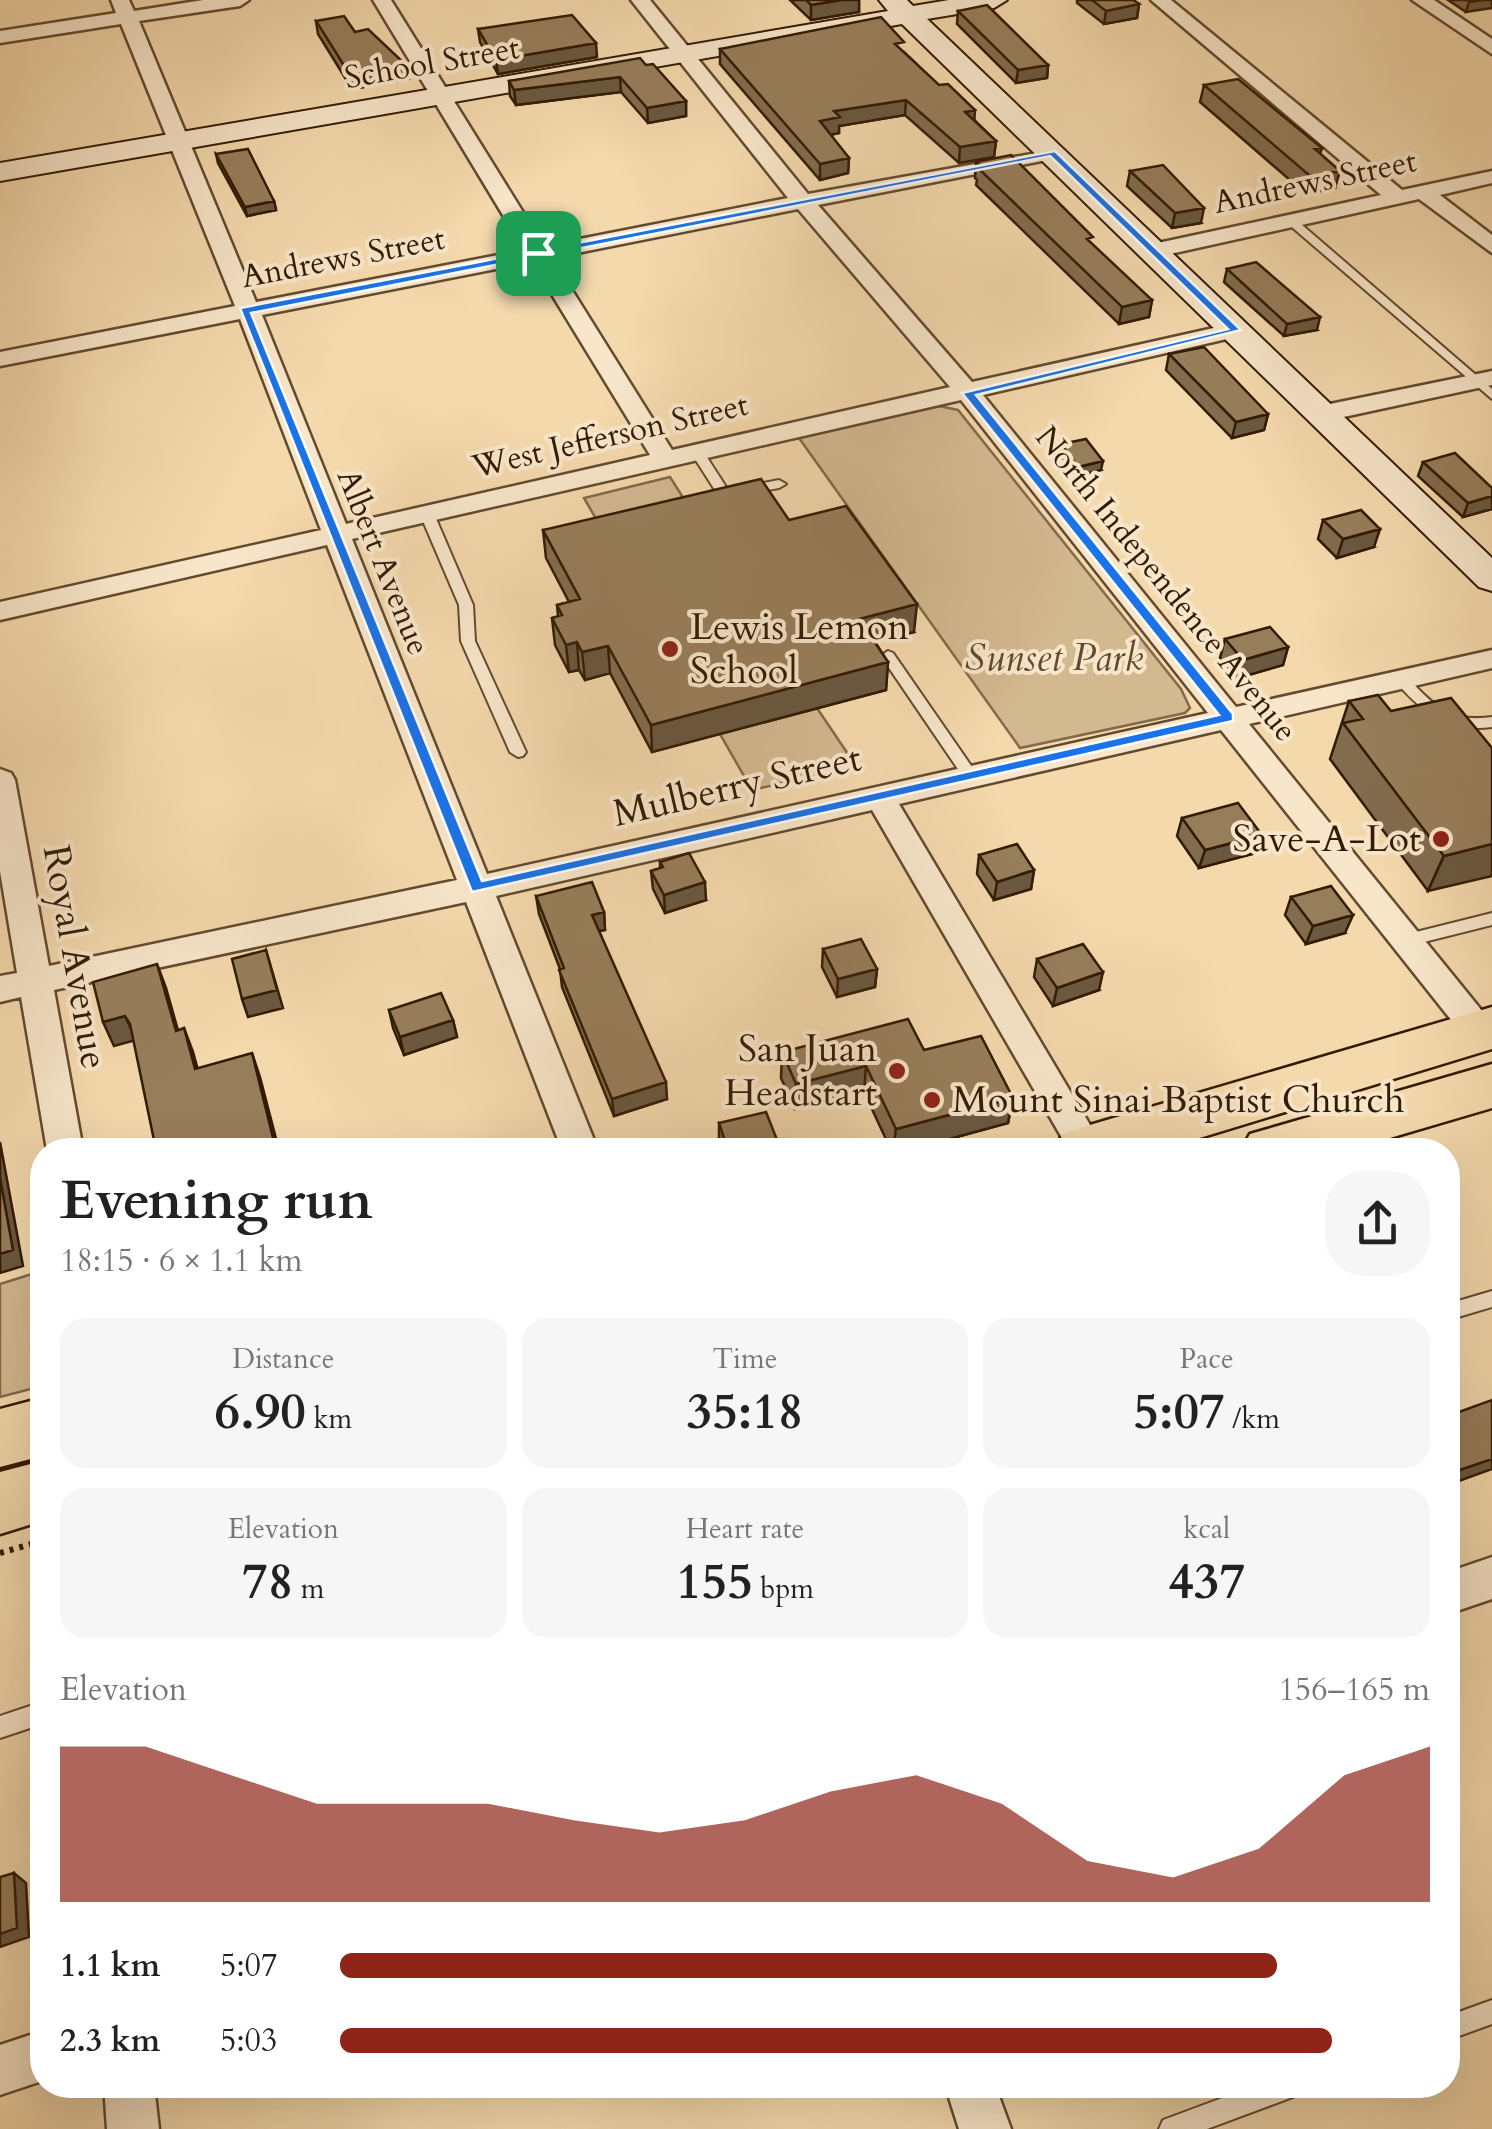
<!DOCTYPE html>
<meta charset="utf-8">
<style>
body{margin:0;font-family:Cardo,serif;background:#f6f6f6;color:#222;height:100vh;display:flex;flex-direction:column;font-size:38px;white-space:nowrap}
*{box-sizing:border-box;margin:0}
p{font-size:32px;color:#767676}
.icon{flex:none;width:55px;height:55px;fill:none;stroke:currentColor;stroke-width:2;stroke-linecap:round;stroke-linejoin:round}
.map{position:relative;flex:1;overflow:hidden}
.details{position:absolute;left:30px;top:1138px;width:1430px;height:960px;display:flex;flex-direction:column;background:#fff;border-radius:40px;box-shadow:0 10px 40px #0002}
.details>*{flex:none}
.pin{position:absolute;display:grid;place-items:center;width:85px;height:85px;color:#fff;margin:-42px;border-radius:20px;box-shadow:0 5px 15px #0006}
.round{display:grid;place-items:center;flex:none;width:105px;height:105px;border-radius:40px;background:#f6f6f6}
.head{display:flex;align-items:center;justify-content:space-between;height:170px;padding:0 30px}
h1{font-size:55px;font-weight:700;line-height:75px}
.stats{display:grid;grid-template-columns:repeat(3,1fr);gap:15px;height:170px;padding:10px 30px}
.stats div{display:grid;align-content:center;border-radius:25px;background:#f6f6f6;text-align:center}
.stats b{font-size:50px;font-weight:700}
.stats small{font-size:28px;font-weight:400}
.stats p{font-size:28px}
.chart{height:280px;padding:20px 30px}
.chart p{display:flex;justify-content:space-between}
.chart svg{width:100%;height:180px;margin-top:10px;fill:#8f2418;opacity:.7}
ul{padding:0 30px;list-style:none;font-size:32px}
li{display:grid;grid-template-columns:160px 120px 1fr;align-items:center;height:75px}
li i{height:25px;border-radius:12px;background:#8f2418}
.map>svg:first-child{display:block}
.green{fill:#d3b990;stroke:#836a4a;stroke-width:2.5}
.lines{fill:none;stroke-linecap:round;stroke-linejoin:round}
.lane-casing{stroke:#634a2e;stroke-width:4}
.street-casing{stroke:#634a2e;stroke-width:5}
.secondary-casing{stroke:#331b03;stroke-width:4}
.primary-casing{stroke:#331b03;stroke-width:5}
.path{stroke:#331b03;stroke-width:6;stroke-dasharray:4 6;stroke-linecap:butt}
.lane{fill:#f8e6ca;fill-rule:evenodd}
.street{fill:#f8e6ca;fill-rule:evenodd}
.secondary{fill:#f8e6ca;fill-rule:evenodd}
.primary{fill:#f4d9ad;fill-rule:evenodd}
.wall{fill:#826c4e;stroke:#331b03;stroke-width:2.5}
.shaded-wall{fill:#6a5840;stroke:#331b03;stroke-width:2.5}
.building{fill:#977e5b;stroke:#331b03;stroke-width:2.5}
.route{fill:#1a73e8;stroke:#fff;stroke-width:2.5;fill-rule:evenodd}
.poi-dot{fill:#8f2418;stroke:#f8e6ca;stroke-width:4}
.labels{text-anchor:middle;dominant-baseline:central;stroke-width:8;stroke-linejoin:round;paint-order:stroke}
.far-street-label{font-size:32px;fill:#331b03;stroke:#f8e6ca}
.poi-label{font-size:38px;fill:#331b03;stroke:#f8e6ca;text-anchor:start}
.park-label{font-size:38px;font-style:italic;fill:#634a2d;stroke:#f8e6ca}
.street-label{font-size:38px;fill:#331b03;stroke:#f8e6ca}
</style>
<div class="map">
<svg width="1492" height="2129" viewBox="0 0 1492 2129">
<rect width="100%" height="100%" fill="#f4d9ad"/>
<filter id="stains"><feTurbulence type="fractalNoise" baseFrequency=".002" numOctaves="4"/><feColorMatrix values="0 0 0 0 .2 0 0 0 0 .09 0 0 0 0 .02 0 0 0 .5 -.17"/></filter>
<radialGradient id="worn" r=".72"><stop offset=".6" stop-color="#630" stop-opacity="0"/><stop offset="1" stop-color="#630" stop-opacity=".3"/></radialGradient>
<path class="green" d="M939 406 958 410 1181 689 1190 708 1185 713 1020 748 799 438Z
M670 477 698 521 610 543 584 498Z
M817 708 856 766 752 790 720 734Z
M35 1273 42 1320V1386L0 1397V1284Z"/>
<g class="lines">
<g class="lane-casing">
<path id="lane" d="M1286 218H1294L1492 389V399L1286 222Z
M696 447 701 448 728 490 779 480 786 484 779 488 720 498 690 451Z
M427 510 434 514 473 605 475 641 526 752 523 756 518 757 510 752 461 641 459 605 420 514Z
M888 651 893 653 974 770 977 774 974 778H964L881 656Z
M1401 674 1406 676C1433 705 1450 723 1492 717V727C1449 733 1423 713 1396 682V676Z
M1492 913V925L1408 946 1400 940 1408 934Z
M1492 1291V1307L1448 1320V1304Z
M42 1702V1724L0 1738V1716Z
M1492 2000V2024L1448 2040V2016Z
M1257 2085H1305L1301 2094 1207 2129H1159L1163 2120Z"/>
</g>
<g class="street-casing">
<path id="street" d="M111 0H129L134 11 203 0H249L240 6 139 21 256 302 524 250 373 0H391L544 246 788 198 631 0H650L808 194 1059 149V157L1052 159 818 205 972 382 1236 323 1244 325V335L983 395 1236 707 1492 650V668L1249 724 1491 1022V1040L1479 1044 1467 1040 1221 730 899 804 1105 1150H1069L872 810 496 896 598 1150H562L466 902 54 990 83 1150H47L21 997 0 1002V976L17 973 0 871V769L11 773 15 780 49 966 457 880 327 545 0 620V602L321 530 240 319 0 366V352L235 306 121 24 0 43V31L116 13ZM798 209 950 387 672 450 552 258ZM532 262 650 455 346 524 262 315ZM961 400 1208 713 487 874 352 539Z
M1151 0H1171L1402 190 1492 171V183L1440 195 1492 235V253L1419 199 1152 258 1144 256V246L1381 195Z
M1412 0H1434L1492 39V54Z
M1492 371V385L1325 421 1312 413 1325 405Z
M1492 1557V1599L1448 1614V1572Z
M42 2031V2081L0 2095V2045Z
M104 2085H154L159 2129H107Z
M945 2085H995L1011 2129H959Z"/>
</g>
<g class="secondary-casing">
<path id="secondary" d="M879 0H907L913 6 949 0H1007L994 8 927 19 1492 558V591L1479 587 902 24 0 181V163L888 11Z"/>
</g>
<g class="primary-casing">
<path id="primary" d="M1492 1007V1049L1160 1150H1054L1063 1134 1083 1127Z
M1492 1064V1108L1349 1150H1241L1250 1134Z
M42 1398V1456L0 1467V1409Z
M42 1461V1521L0 1534V1472Z"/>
</g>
<path class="path" d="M0 1553 42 1541"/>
<use href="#lane" class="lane"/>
<use href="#street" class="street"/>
<use href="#secondary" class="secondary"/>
<use href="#primary" class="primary"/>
</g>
<path class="wall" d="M790 0H859V12L811 20Z
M1077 0H1133L1139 4 1137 18 1104 24 1077 3Z
M1448 0H1492L1466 12Z
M958 11 1048 65 1047 78 1016 83 957 24Z
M316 21 355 32 408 79 352 89 318 34Z
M478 29 597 57 498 74 480 42Z
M720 49 904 52 996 141 994 157 959 163 905 115 839 126V133L830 135 849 158 848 173 820 180 720 64Z
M646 65 686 101V116L648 123 621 92 516 105 510 96 509 81Z
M1204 85 1322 148 1320 154 1335 188 1306 194 1200 102Z
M216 154 274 201 276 210 247 216 218 163Z
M976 162 1152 300 1149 317 1119 324 976 185 977 180 975 178Z
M1130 171 1201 223 1172 228 1127 186Z
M1227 269 1317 330 1284 336 1224 282Z
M1169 354 1268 414 1264 430 1232 438 1166 370Z
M1061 444 1101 470 1077 476 1059 453Z
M1423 462 1492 488V509L1463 517 1418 476Z
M789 520 914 632 875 642 888 662 886 690 652 752 610 673 585 680 579 670 569 672 555 645 552 618 558 616 557 605 569 602 546 558 543 530Z
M1323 520 1374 547 1337 558 1318 539Z
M1225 639 1288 647 1283 665 1238 678 1220 658Z
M1349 701 1391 711 1492 748 1428 891 1330 759Z
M1182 818 1262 835 1256 853 1199 868 1177 836Z
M979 855 1034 870 1031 889 994 900 977 874Z
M660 862 706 900 665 913 653 889 651 871 660 868Z
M536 896 604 912 605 930 599 931 667 1099 614 1116 562 987 560 969 539 914Z
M1291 897 1345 933 1306 944 1285 915Z
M823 949 877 969 875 987 837 997 822 967Z
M1037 959 1099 990 1053 1006 1034 977Z
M389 1010 453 1020 457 1037 404 1055 393 1028Z
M924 1050 1013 1098 1008 1123 909 1150H891L864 1092 795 1109 781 1078 782 1052Z
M719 1123 781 1150H722L719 1140Z"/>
<path class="shaded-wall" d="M841 0H859V12L811 20V5Z
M1482 0H1492V8L1466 12 1469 2Z
M1139 4 1137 18 1104 24 1106 11Z
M596 43 597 57 498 74 496 60Z
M406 65 408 79 352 89 350 75Z
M1048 65 1047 78 1016 83 1018 70Z
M620 77 621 92 516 105 514 90Z
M906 100 905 115 839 126V133L819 137 820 121 834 111Z
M686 101V116L648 123 647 108Z
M975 110 974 126 965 112Z
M996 141 994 157 959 163 960 147Z
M849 158 848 173 820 180V164Z
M1340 171 1335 188 1306 194 1310 176Z
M274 201 276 210 247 216 245 207Z
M1204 208 1201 223 1172 228 1175 213Z
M1152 300 1149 317 1119 324 1122 307Z
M1320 317 1317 330 1284 336 1287 324Z
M1268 414 1264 430 1232 438 1236 422Z
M1103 461 1101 470 1077 476 1078 467Z
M1492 496V509L1463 517 1468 503Z
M1380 529 1374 547 1337 558 1343 539Z
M917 604 914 632 857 646 859 619Z
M577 642 579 670 569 672 566 645Z
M608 646 610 673 585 680 582 652Z
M1288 647 1283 665 1238 678 1243 660Z
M888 662 886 690 652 752 651 725Z
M1262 835 1256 853 1199 868 1205 850Z
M1492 844V876L1428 891 1444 856Z
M1034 870 1031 889 994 900 997 882Z
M705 882 706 900 665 913 664 895Z
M604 912 605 930 594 932 592 915Z
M1353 915 1345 933 1306 944 1313 926Z
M266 950 283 1008 248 1017 242 999Z
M157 964 166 988 185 1055 176 1031Z
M877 969 875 987 837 997 838 979Z
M1103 972 1099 990 1053 1006 1057 988Z
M125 1016 136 1040 114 1046 103 1022Z
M453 1020 457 1037 404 1055 400 1037Z
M184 1028 193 1052 204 1092 195 1069Z
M252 1053 260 1077 279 1150H276Z
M866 1066 864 1092 795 1109 796 1084Z
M666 1082 667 1099 614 1116 612 1099Z
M1013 1098 1008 1123 909 1150H893L896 1129Z
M0 1142 23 1266 0 1273Z
M1492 1459V1469L1448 1485V1474Z
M14 1873 26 1883 29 1937 0 1947V1934Z"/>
<path class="building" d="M806 0H841L811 5Z
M1092 0H1133L1139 4 1106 11Z
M987 5 1048 65 1018 70 958 11Z
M572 15 596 43 496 60 478 29Z
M344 16 355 32 368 29 406 65 350 75 316 21Z
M881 17 904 42 895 44 939 85 948 84 975 110 965 112 996 141 960 147 906 100 834 111 840 117 820 121 849 158 820 164 720 49Z
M640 58 646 65 653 64 686 101 647 108 620 77 514 90 509 81Z
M1238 79 1322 148 1315 149 1340 171 1310 176 1204 85Z
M248 149 274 201 245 207 216 154Z
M1011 155 1093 237 1087 239 1152 300 1122 307 978 168 982 167 976 162Z
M1163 165 1204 208 1175 213 1130 171Z
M1256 262 1320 317 1287 324 1227 269Z
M1204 347 1268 414 1236 422 1169 354Z
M1086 439 1103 461 1078 467 1061 444Z
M1455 453 1492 488V496L1468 503 1423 462Z
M761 479 789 520 846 506 917 604 859 619 888 662 651 725 608 646 582 652 577 642 566 645 552 618 562 615 557 605 580 599 543 530Z
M1361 510 1380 529 1343 539 1323 520Z
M1270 627 1288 647 1243 660 1225 639Z
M1378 695 1391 711 1451 698 1492 748V844L1444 856 1343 723 1363 719 1349 701Z
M1238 803 1262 835 1205 850 1182 818Z
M1017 844 1034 870 997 882 979 855Z
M689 853 705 882 664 895 651 871 663 867 660 862Z
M592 882 604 912 592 915 666 1082 612 1099 559 970 564 968 536 896Z
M1331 886 1353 915 1313 926 1291 897Z
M861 939 877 969 838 979 823 949Z
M1083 944 1103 972 1057 988 1037 959Z
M266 950 277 990 242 999 232 959Z
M157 964 176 1031 184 1028 195 1069 252 1053 276 1150H156L130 1024 125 1016 103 1022 93 982Z
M441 993 453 1020 400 1037 389 1010Z
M908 1019 924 1050 981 1036 1013 1098 896 1129 866 1066 796 1084 782 1052Z
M766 1112 781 1150H728L719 1123Z
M0 1178 13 1250 0 1254Z
M1492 1400V1459L1448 1474V1416Z
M14 1873 17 1928 0 1934V1877Z"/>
<path class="route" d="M1055 151 1241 330 976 395 1233 714V721L472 892 240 308ZM1050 156 1228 329 962 393 1219 715 482 881 251 313Z"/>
<g class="poi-dot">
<circle cx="670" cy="649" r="10"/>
<circle cx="1441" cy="839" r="10"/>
<circle cx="897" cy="1071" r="10"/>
<circle cx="932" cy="1100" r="10"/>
</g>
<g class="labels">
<g class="far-street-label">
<text transform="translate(432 63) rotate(-10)">School Street</text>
<text transform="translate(1315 182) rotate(-12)">Andrews Street</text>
<text transform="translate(343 258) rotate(-11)">Andrews Street</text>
<text transform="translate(610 436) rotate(-13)">West Jefferson Street</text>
<text transform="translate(383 562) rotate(68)">Albert Avenue</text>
<text transform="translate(1166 584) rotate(51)">North Independence Avenue</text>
</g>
<g class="poi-label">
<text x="690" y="627">Lewis Lemon<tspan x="690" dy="44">School</tspan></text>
<text x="1421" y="839" text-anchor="end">Save-A-Lot</text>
<text x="877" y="1049" text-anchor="end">San Juan<tspan x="877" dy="44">Headstart</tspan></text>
<text x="952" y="1100">Mount Sinai Baptist Church</text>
</g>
<g class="park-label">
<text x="1054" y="658">Sunset Park</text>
</g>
<g class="street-label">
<text transform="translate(737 786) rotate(-13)">Mulberry Street</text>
<text transform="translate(75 957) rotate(80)">Royal Avenue</text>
</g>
</g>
<rect width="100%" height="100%" filter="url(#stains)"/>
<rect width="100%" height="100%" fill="url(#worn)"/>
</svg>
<div class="pin" style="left:538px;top:253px;background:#1e9e55"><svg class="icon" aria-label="arrive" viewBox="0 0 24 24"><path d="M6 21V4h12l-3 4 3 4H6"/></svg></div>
<section class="details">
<div class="head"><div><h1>Evening run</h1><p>18:15 · 6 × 1.1 km</p></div><a class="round"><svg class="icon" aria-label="share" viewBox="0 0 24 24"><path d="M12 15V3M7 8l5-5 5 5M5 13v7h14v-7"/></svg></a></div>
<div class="stats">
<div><p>Distance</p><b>6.90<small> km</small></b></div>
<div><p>Time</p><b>35:18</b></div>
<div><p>Pace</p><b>5:07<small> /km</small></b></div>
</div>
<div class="stats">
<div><p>Elevation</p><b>78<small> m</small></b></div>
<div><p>Heart rate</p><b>155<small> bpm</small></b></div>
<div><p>kcal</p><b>437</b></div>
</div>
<div class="chart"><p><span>Elevation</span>156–165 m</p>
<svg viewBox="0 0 160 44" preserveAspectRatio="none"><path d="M0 44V6L10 6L20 13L30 20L40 20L50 20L60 24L70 27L80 24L90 17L100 13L110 20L120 34L130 38L140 31L150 13L160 6V44z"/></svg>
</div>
<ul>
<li><b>1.1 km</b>5:07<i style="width:86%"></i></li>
<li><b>2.3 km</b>5:03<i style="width:91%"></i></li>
</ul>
</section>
</div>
